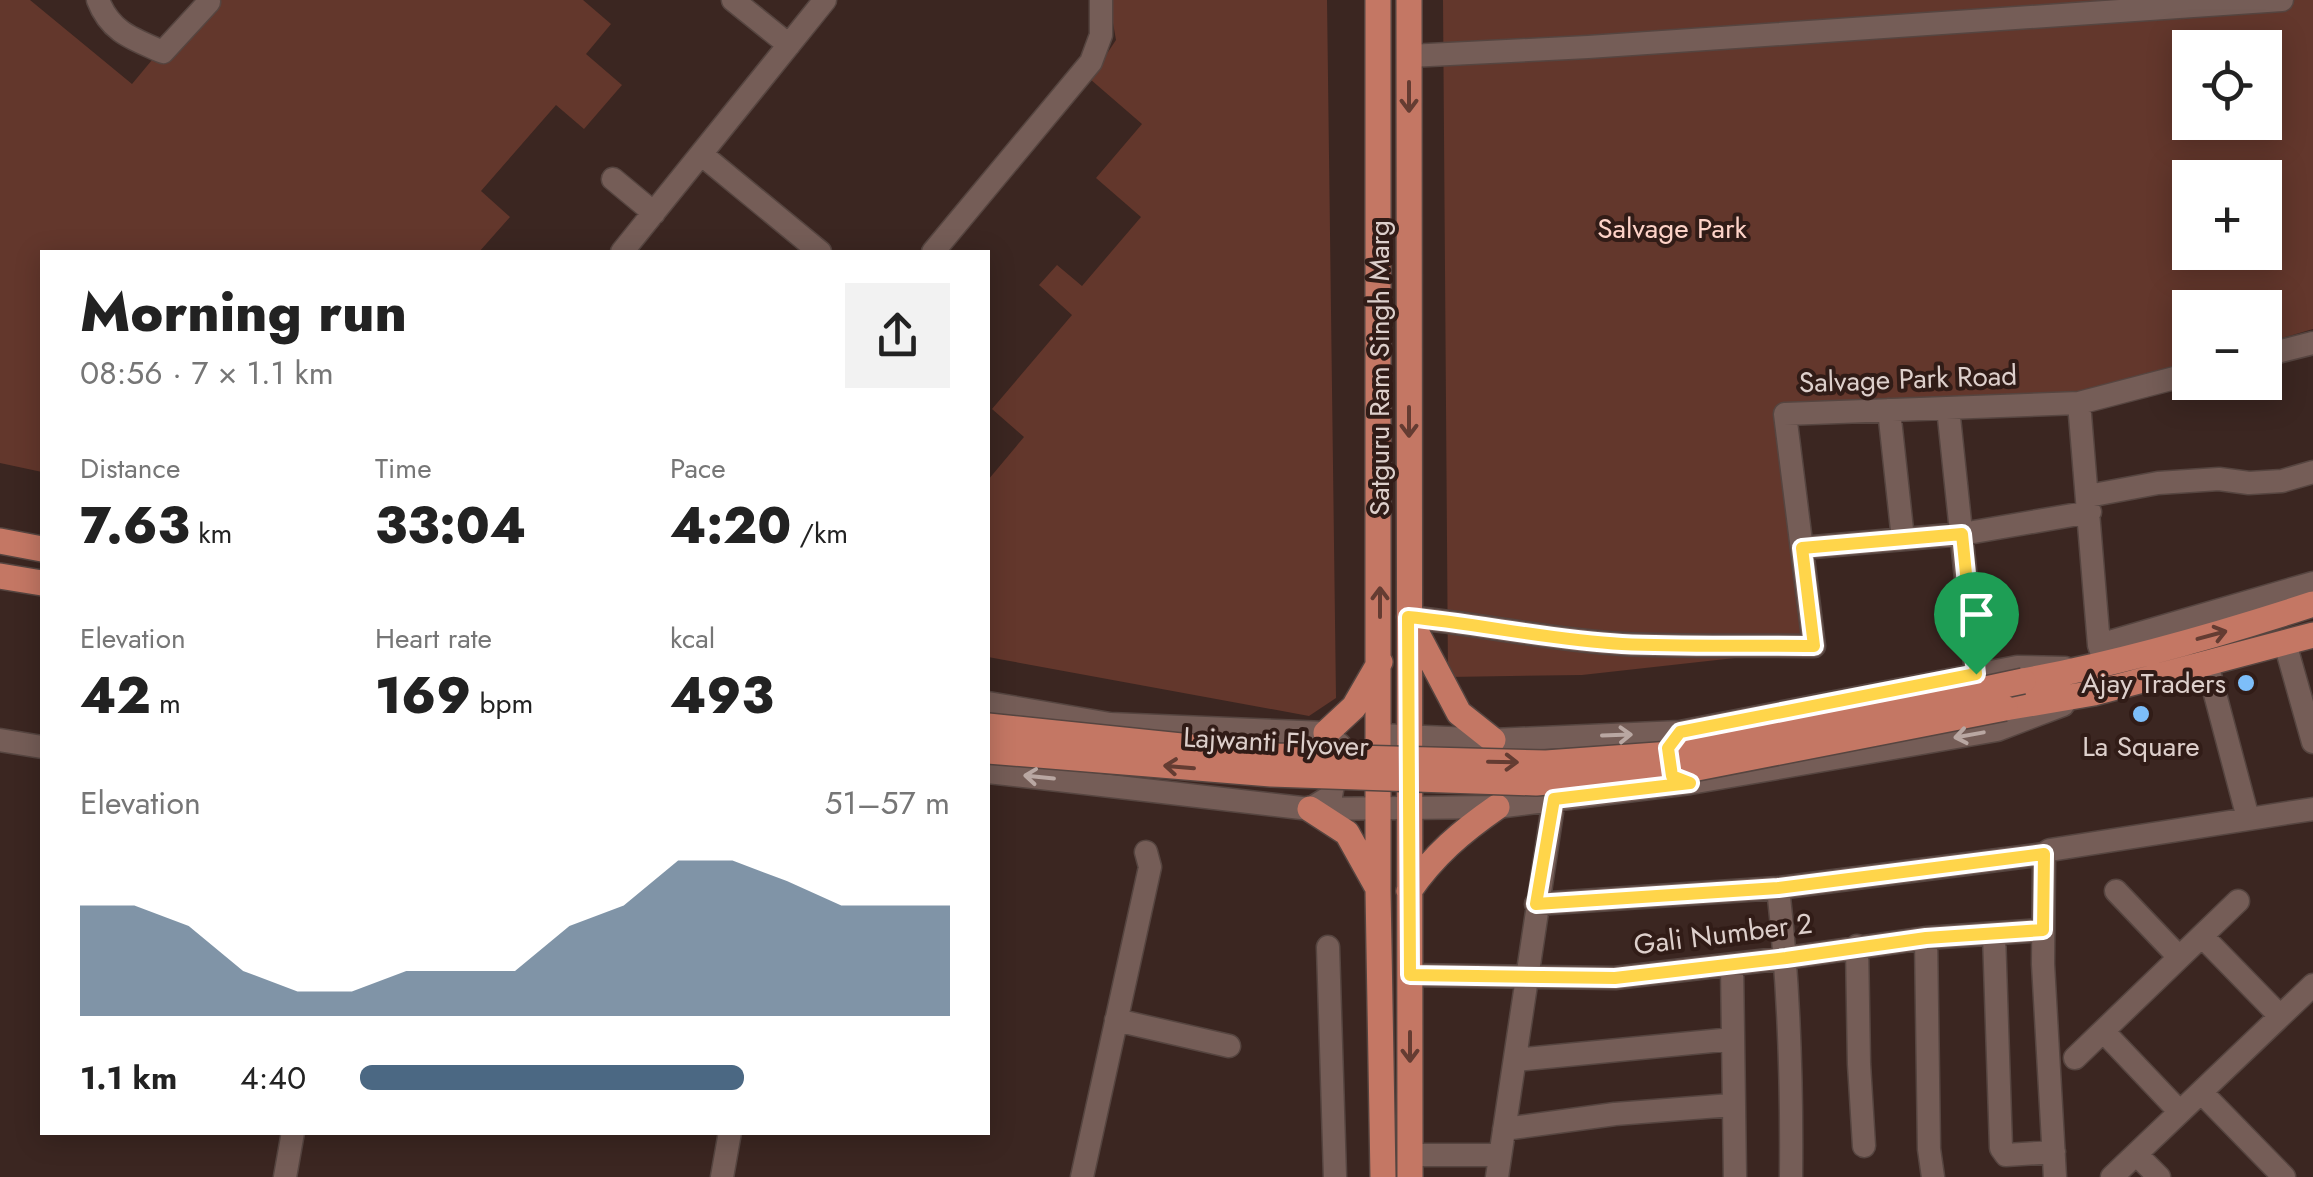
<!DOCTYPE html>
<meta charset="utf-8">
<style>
body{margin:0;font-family:Jost,sans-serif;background:#f2f2f2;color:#222;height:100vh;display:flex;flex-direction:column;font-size:38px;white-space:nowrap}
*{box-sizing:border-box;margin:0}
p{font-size:32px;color:#767676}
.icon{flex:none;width:55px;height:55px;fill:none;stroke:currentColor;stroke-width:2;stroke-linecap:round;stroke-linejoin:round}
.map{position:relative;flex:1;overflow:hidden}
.panel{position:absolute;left:40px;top:250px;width:950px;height:885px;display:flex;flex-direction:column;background:#fff;border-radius:0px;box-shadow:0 5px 25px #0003}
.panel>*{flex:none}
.tools{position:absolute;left:2172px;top:30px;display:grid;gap:20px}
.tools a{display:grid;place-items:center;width:110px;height:110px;border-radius:0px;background:#fff;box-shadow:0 5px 25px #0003;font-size:50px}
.pin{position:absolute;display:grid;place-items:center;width:85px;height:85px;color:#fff;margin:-102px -42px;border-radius:50% 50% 50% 0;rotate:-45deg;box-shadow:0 0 10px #0007}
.pin .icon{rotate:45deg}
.round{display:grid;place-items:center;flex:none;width:105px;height:105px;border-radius:0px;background:#f2f2f2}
.overview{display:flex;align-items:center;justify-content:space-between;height:170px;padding:0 40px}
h1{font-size:55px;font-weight:800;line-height:75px}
.stats{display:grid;grid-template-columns:repeat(3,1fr);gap:15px;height:170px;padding:10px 40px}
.stats div{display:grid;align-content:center}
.stats b{font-size:50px;font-weight:800}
.stats small{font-size:28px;font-weight:400}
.stats p{font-size:28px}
.chart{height:280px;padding:20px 40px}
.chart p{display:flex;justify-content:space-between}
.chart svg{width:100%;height:180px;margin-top:10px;fill:#4b6883;opacity:.7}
ul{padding:0 40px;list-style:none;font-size:32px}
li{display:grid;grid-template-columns:160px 120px 1fr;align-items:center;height:75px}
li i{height:25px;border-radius:12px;background:#4b6883}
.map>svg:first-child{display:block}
.green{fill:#63372c;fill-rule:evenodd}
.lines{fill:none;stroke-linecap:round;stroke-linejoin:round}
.minor-casing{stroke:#564540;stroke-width:25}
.major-casing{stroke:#564540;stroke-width:28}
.minor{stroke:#755d57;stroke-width:22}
.major{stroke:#c47764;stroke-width:25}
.major-bridge-casing{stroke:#564540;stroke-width:28;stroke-linecap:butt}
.major-bridge{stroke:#c47764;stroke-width:25}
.oneway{stroke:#643c32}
.oneway2{stroke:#b9a7a2}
.route-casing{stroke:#fff;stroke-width:20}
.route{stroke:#ffd54a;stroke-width:12}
.poi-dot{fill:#7dbef9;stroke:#311c17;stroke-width:4}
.labels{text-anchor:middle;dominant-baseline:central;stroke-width:8;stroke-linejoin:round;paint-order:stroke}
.park-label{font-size:28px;fill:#fed3c8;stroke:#311c17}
.street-label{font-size:28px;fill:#ddcfcb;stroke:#311c17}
.poi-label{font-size:28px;fill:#ddcfcb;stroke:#311c17;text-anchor:end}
</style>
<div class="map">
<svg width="2313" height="1177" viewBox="0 0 2313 1177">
<rect width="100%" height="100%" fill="#3b2621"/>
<path class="green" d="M0 0H30L132 84 202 0H583L611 24 586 54 622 85 584 129 556 105 481 191 510 217 479 252H42V472L0 463Z
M1109 0H1327L1336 698 1309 716 988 657V480L1024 437 992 409 1072 315 1039 285 1057 265 1082 286 1141 217 1096 178 1142 124 1090 79 1116 40Z
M1443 0H2313V329L2265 343V308H2190V366L2078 399 1787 424 1808 650 1582 675 1448 677ZM2190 48H2265V122H2190ZM2190 178H2265V252H2190Z"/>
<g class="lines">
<g class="minor-casing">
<path id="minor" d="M98 0C110 32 133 39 163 52L209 2
M733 0 789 45
M1409 56 1588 47 2282 0
M701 154 820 252
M613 179 654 213
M622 252 825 0
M933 252 1091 62 1101 35V0
M2265 355 2313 343
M2079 403 2099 645 2105 663
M1948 408 1976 674
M1889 410 1903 539
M2088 496 2158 483 2219 479 2249 483 2282 481 2313 472
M1802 548 1962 534 2090 512
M1408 617C1480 624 1550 640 1622 644 1685 647 1750 645 1814 646L1785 414 2079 403 2190 374
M2285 643 2313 742
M2099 645 2313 583
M2207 664 2248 818
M988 703 1110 724 1326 733 1340 745 1331 796 1310 809
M1380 735 1493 740 1680 732 2017 667 2065 668
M0 740 42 747
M988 772 1310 809 1497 807 1690 783 1997 730 2063 705
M1778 888C1789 984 1792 1080 1791 1177
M2116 891 2179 957
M1536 904 1778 888 2044 854
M1994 934 2001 1148 2006 1155 2054 1152
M2202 936 2279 1015
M1926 938 1929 1149 1933 1177
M1857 946 1859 1064 1864 1146
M1328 947 1335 1177
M1732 965 1735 1177
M1409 975 1615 978 1786 958 1926 938 2043 930
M1116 1020 1229 1046
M2103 1031 2179 1111
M2075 1058 2238 901
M1515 1060 1733 1039
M2201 1092 2284 1177
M1504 1129 1615 1114 1732 1105
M2136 1154 2159 1177
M1410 1155H1500
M285 1177 293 1132
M722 1177 730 1132
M1082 1177 1150 867 1146 852
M1497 1177 1554 799
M2055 1177 2043 964 2044 854 2050 850 2313 809
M2112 1177 2313 985"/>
</g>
<g class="major-casing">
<path id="major" d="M1378 0V890L1383 1177
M1409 0 1410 1177
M0 541 42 549
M0 576 42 583
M1411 622 1459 713 1493 740
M2023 681C2121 663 2218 635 2313 604
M2005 708 2094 693 2313 635
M1326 733 1354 707 1380 662
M1310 809 1347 833 1376 885
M1409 891C1434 855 1461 832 1497 807"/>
</g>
<use href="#minor" class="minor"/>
<use href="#major" class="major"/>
<g class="major-bridge-casing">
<path id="major-bridge" d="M988 726 1278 756 1546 763 1685 753 2023 681
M988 751 1271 774 1536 783 1687 770 2005 708"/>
</g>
<use href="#major-bridge" class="major-bridge"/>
</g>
<defs><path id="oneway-shaft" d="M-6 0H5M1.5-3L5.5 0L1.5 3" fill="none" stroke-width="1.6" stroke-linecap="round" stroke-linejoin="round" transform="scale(2.5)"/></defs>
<g class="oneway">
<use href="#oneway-shaft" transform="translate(1409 97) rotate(90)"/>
<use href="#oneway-shaft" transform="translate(1409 422) rotate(90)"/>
<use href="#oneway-shaft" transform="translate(1380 602) rotate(-90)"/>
<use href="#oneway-shaft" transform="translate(2212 635) rotate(-15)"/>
<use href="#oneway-shaft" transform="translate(1503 762) rotate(1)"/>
<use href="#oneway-shaft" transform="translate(1179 767) rotate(-175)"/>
<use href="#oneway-shaft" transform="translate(1410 1047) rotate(90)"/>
</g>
<g class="oneway2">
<use href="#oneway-shaft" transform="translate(1617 735) rotate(-2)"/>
<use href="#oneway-shaft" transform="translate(1969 735) rotate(170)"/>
<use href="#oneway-shaft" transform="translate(1039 777) rotate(-174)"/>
</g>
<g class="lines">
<g class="route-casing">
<path id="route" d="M1962 534 1976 674 1680 732 1668 748 1672 776 1690 783 1554 799 1536 904 1778 888 2044 854 2043 930 1926 938 1786 958 1615 978 1410 975 1408 617C1480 624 1550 640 1622 644 1686 647 1750 645 1814 646L1802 548Z"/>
</g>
<use href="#route" class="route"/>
</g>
<g class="poi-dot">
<circle cx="2246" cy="683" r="10"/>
<circle cx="2141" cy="714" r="10"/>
</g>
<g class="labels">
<g class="park-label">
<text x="1672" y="228">Salvage Park</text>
</g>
<g class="street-label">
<text transform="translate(1379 368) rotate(-90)">Satguru Ram Singh Marg</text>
<text transform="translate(1908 379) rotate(-2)">Salvage Park Road</text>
<text transform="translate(1276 742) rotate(3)">Lajwanti Flyover</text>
<text transform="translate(1723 934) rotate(-7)">Gali Number 2</text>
</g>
<g class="poi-label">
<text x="2226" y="683">Ajay Traders</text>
<text x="2141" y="746" text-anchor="middle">La Square</text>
</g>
</g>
</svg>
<div class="tools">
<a><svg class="icon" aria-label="locate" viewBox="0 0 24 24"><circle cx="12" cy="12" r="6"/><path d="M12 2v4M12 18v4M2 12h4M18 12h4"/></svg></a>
<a>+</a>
<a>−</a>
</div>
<div class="pin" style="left:1976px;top:674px;background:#1e9e55"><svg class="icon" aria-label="arrive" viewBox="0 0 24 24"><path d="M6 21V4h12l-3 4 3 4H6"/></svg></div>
<section class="panel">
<div class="overview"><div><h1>Morning run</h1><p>08:56 · 7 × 1.1 km</p></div><a class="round"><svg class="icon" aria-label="share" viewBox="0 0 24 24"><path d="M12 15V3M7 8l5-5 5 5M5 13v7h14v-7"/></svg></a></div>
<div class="stats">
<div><p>Distance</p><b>7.63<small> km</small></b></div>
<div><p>Time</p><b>33:04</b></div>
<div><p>Pace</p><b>4:20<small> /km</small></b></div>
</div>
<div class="stats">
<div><p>Elevation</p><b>42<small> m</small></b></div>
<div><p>Heart rate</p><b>169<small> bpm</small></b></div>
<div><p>kcal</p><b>493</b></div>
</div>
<div class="chart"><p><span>Elevation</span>51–57 m</p>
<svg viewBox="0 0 160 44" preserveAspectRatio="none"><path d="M0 44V17L10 17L20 22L30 33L40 38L50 38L60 33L70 33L80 33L90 22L100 17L110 6L120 6L130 11L140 17L150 17L160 17V44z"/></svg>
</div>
<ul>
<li><b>1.1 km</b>4:40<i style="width:65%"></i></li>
</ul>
</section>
</div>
